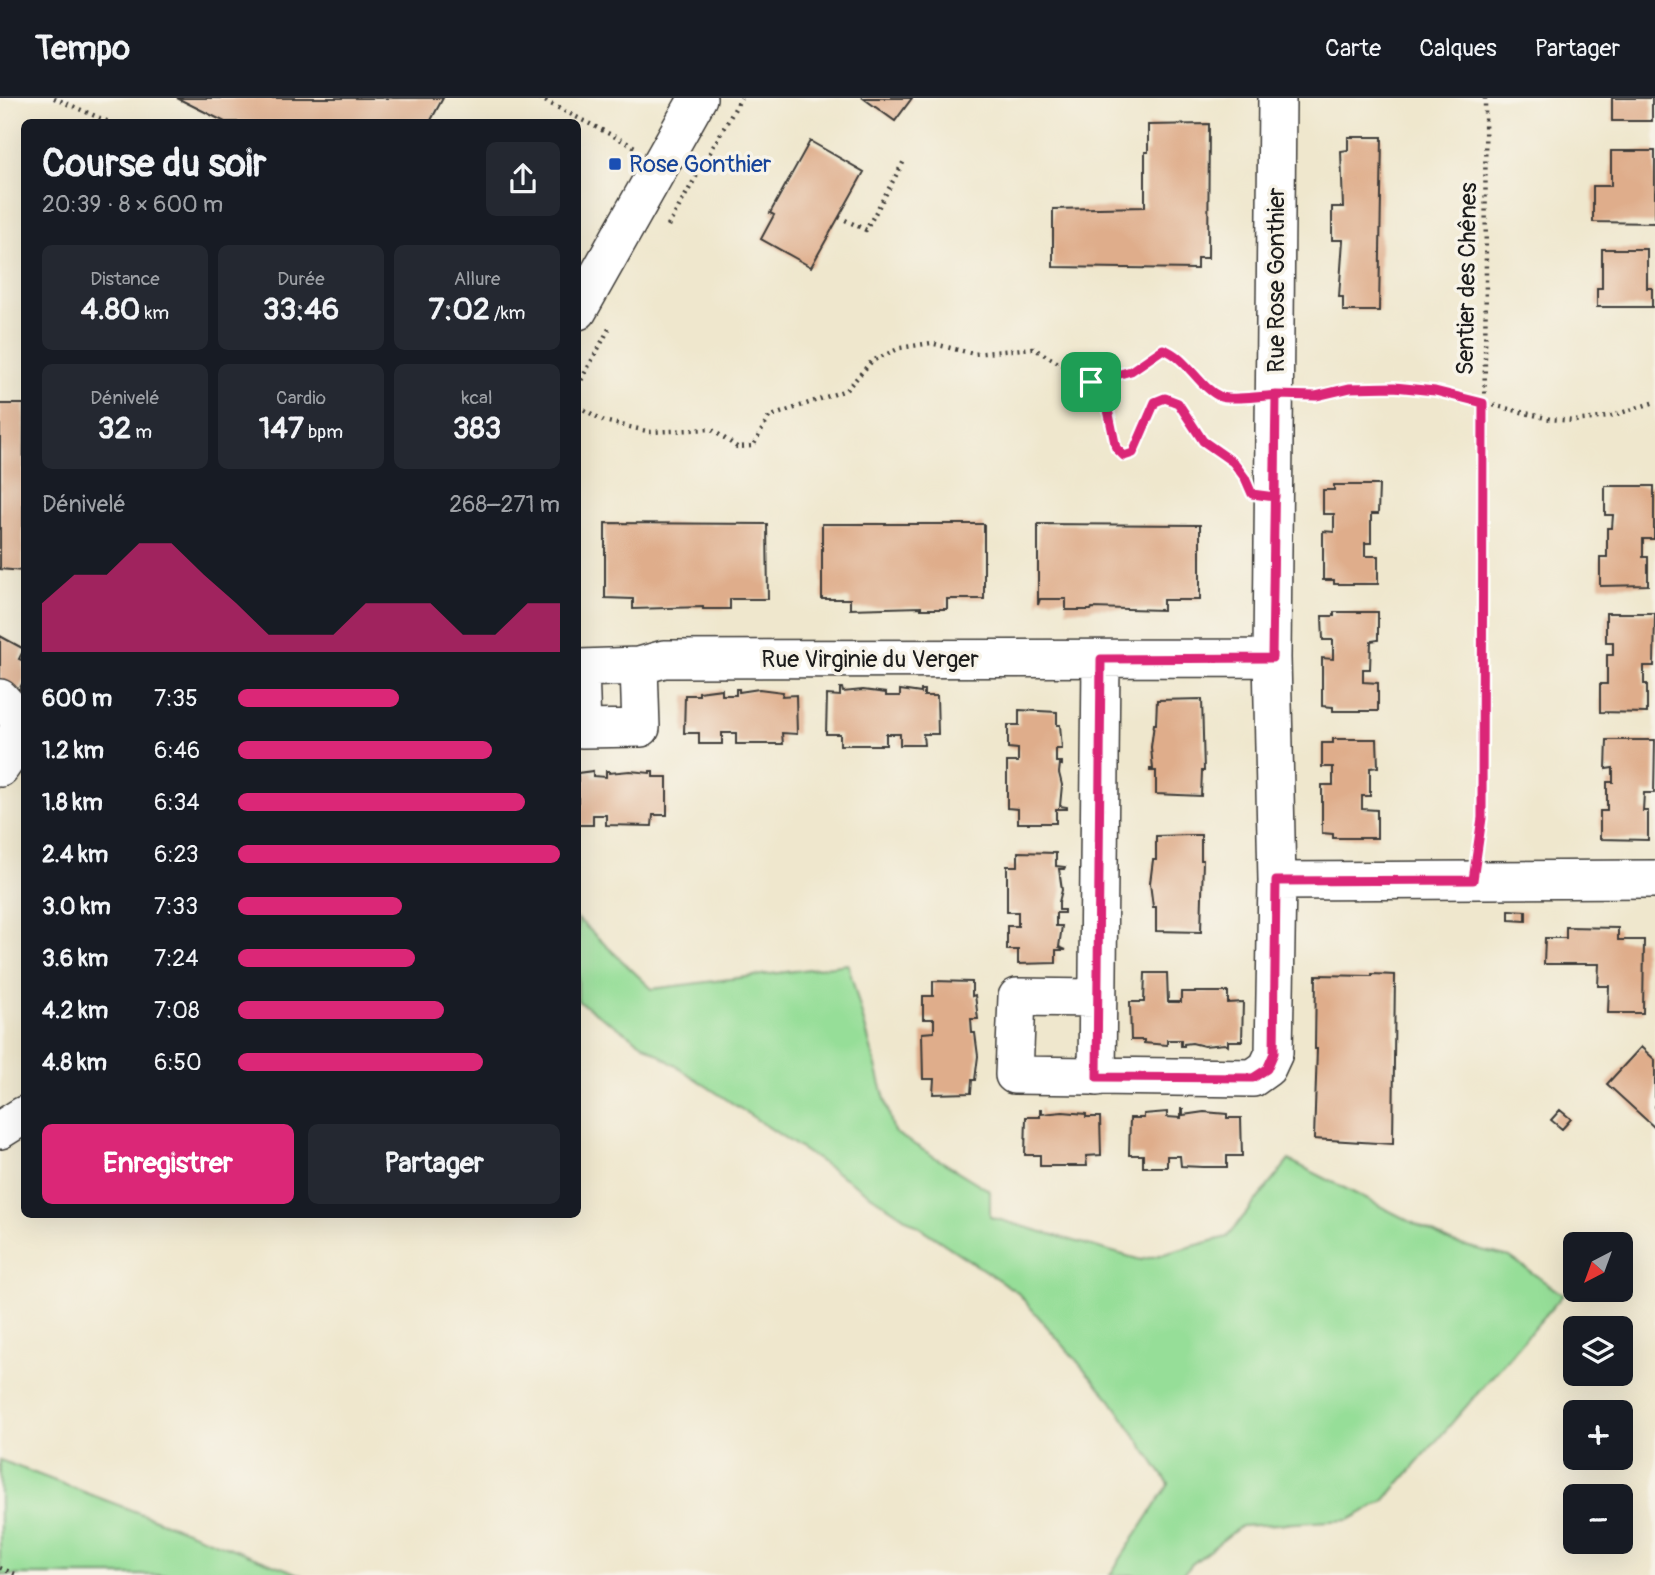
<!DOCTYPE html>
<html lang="fr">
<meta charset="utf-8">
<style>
body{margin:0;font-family:Pangolin,sans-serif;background:#242831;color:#f1f3f6;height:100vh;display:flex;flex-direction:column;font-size:26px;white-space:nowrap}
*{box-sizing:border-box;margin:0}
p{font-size:23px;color:#9ea1a6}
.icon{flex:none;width:38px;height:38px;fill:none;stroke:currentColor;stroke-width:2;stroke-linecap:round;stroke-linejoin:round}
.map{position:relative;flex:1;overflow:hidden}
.details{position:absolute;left:21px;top:21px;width:560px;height:1099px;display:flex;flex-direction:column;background:#171b24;border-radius:10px;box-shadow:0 7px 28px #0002}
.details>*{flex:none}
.needle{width:46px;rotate:221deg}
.buttons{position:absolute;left:1563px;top:1134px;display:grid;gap:14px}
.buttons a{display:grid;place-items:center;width:70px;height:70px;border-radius:10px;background:#171b24;box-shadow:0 7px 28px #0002;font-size:35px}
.pin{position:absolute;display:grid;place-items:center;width:60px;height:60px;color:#fff;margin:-30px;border-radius:14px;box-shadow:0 4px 10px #0006}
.round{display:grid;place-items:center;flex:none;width:74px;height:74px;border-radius:10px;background:#242831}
.headline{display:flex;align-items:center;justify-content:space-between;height:119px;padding:0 21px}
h1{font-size:38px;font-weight:800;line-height:52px}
.figures{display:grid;grid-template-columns:repeat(3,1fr);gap:10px;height:119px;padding:7px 21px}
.figures div{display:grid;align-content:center;border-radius:10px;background:#242831;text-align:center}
.figures b{font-size:30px;font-weight:800}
.figures small{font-size:19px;font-weight:400}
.figures p{font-size:19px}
.chart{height:196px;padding:14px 21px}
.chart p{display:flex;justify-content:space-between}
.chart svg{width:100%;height:126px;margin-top:7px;fill:#db2777;opacity:.7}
.button{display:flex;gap:14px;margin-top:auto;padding:14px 21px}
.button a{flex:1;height:80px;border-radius:10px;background:#db2777;color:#fff;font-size:28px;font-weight:800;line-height:80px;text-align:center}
.button a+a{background:#242831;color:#f1f3f6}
ul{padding:0 21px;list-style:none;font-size:23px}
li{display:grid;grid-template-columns:112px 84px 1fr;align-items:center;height:52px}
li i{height:18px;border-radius:9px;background:#db2777}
header{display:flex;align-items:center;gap:42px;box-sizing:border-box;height:98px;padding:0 35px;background:#171b24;border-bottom:2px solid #363941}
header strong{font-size:33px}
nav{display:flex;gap:38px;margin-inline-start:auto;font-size:24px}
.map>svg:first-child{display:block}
.green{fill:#96de98;stroke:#597d5a;stroke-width:2}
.building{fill:#dfad8b}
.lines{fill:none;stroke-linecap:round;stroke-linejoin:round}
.minor-casing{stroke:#3c3a37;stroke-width:40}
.path{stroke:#3c3a37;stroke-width:4.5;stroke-dasharray:2 5;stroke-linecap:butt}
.minor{stroke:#fff;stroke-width:37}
.route-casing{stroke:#fff;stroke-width:14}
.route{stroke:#db2777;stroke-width:9}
.transit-dot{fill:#1a4fb4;stroke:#f7f3e8;stroke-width:2.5}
.labels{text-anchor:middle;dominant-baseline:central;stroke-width:7;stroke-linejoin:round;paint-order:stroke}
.transit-label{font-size:24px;fill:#164399;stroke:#f7f3e8;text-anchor:start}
.street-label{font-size:24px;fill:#1c1c1c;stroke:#f7f3e8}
</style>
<header>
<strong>Tempo</strong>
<nav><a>Carte</a><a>Calques</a><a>Partager</a></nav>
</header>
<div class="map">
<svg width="1655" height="1477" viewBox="0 0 1655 1477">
<rect width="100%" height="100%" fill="#f7f3e8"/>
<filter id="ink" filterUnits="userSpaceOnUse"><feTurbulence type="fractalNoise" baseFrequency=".0143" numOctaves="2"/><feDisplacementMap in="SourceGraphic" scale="14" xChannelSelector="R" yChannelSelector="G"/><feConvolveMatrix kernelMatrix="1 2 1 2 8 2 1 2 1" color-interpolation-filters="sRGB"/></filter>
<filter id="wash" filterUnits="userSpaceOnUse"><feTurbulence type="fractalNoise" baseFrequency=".00686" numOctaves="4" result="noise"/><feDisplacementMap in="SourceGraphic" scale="28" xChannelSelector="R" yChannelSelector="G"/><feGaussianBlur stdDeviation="1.57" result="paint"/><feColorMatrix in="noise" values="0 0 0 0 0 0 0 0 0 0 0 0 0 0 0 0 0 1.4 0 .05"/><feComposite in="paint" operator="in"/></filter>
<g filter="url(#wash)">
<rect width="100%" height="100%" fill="#efe7cd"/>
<path class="green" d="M578 821 652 891 848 866 894 1034 990 1093V1119L1141 1162 1227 1139 1289 1062 1453 1145 1510 1159 1563 1197 1385 1402 1349 1422 1241 1428 1192 1466 1183 1477H1110L1169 1386 1111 1302 1017 1194 578 903Z
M0 1362 302 1477H0Z"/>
<g id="blocks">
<path class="building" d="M177 0H443L430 24H225Z
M863 0H912L895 23Z
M1612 0H1652V23H1612Z
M1209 26 1208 160H1197V171L1053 169V111L1145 109V54H1148V27Z
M1348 39H1382L1379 213H1343V199H1339L1343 142H1332V109H1343L1341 53 1348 52Z
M810 43 864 74 811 169 761 141 774 117 770 115Z
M1611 53H1655V125L1593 124V88H1611Z
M1602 151H1647V190H1652V209H1597V190H1602Z
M0 306H24L23 473 0 471Z
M1334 387H1379L1378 416H1371V445H1365V458H1378V486H1334V482H1323V433L1334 434V416H1323V392H1334Z
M1605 388H1654V441H1643V459H1648V487L1600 488V459H1607V430H1612L1613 417H1605Z
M605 425 767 426 768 501H730V511H703V509L633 511V501L605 500Z
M822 426H984V501H947V511H921V509L850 511V501H822Z
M1038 426 1200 427V502H1163V512L1092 510 1091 512H1066V501H1040L1038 507Z
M1334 514H1378V542L1371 543 1370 571H1363V584L1378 585V613H1333V609L1322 608V560L1333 561V542H1323L1322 518H1334Z
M1606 515H1655L1654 568H1644V586H1647V615L1600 614V586H1607V557H1613V544H1606Z
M0 538 24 551 19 561 24 563V582L19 592 0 582Z
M840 590H842L843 594 863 592 886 595V598H900V592L921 595V592H924V598H937L938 636H923L924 647H900V636H886V647H840V636H826L827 597 840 598Z
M722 591V597H736V591H739V594L759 591 783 594 782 598 796 597 797 636 782 635 783 646H736V635H722V646H699V635H684L685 597H699V594Z
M1202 601 1204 673H1202L1201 698 1156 696V673H1150V671H1153L1151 649 1154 626H1156L1157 602Z
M1019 612 1057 614V627H1060L1062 651H1056V664H1062V667L1060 666 1059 675 1062 687 1060 708 1067 709V711H1056V725H1018V711L1007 710V664H1018V651L1008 650V627H1019Z
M1333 641H1377L1378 669 1370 670V698H1362V711L1377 712V740H1333V736L1322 735V687H1333V669H1322V645H1333Z
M1607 642H1655L1654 695H1644L1643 713H1648V742L1600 741V713H1607V684H1613V670L1606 671Z
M593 673V678L606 679V673H609V675L630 673 650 675V673H653V679H667V717H653L652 728 606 727V717H593V727H578V675Z
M1191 737H1201V762H1203L1201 834 1156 833V809H1153L1150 785 1153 762H1156V738Z
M1018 754 1056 755V768L1065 769 1064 771H1059L1062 792 1059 804V812H1064V815H1056V828H1062L1059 849 1066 852H1056V865L1018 866V852H1007V828H1018V814H1007V768H1018Z
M1509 812 1526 813V823L1509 822Z
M1566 829 1618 830V842H1644L1643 915H1608L1609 888H1598L1599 866H1544L1545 840H1566Z
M1145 875H1167L1168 904H1181V894H1228V905L1243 904 1242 943H1228V948L1225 946 1204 948 1192 945 1184 946V948H1181V942H1167V947L1144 945V942H1131L1130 904H1144Z
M1372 876 1395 877 1393 1046 1314 1041 1317 951H1315L1316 877 1372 878Z
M933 883 972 884V898L975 897 978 921H971L972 935H975L978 958 975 982H972L971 995 933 996 934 981H923L922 935 934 934V921H923V898H933Z
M1641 949 1655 962V1030L1607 986Z
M1040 1011H1042V1016L1063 1014 1086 1016V1019H1100L1101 1057 1086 1058 1087 1068H1040V1057H1025L1026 1019H1040Z
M1181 1011H1183V1017L1204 1014 1227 1016V1020H1241L1242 1058H1227V1069H1203L1181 1068 1180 1058H1167V1069H1143V1057H1129L1130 1020H1144V1016L1167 1014V1019L1181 1020Z
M1560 1012 1571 1021 1562 1031 1551 1022Z"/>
</g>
</g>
<g filter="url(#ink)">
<use href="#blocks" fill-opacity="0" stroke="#3c3a37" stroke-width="2"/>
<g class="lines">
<g class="minor-casing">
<path id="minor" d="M1277 0 1272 560 1277 783 1655 781
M578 213 698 0
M639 568 641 630 582 631 580 570 639 568 664 561 1272 560
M0 600 20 622 12 653 0 670
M1098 900 1017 899 1014 977 1253 980 1267 970 1274 955 1277 783
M1097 979 1101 561
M0 1032 24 1017"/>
</g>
<path class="path" d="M54 0 109 24
M539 0 635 49
M839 119 866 132 904 63
M668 128 741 0
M1091 284 1107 308 1116 350 1123 358 1133 355 1155 304 1165 300 1178 305 1203 343 1233 364 1239 372
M578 288 611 227
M1307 298 1350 290 1394 289 1435 293 1550 321 1574 323 1608 319 1655 304
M578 308 604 323 651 334 711 331 737 349 753 348 769 319 846 292 872 263 900 250 931 245 974 256 1033 250 1091 284 1131 273 1163 251C1186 259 1204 297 1225 300 1230 301 1237 299 1242 299
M1477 750 1482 720 1481 564 1486 182 1485 0
M0 1470 18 1477"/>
<use href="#minor" class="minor"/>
</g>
</g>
<g class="lines" filter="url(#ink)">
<g class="route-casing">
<path id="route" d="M1091 284 1131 273 1163 251C1187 259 1198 289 1221 299 1228 302 1266 298 1276 297L1272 560 1101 561 1097 979 1253 980 1267 971 1274 955 1276 783 1473 782 1482 720 1483 305 1435 293 1394 289 1350 290 1316 298 1276 297 1275 399 1252 396 1245 380 1233 364 1203 343 1178 305 1165 300 1155 304 1133 355 1124 358 1116 350 1107 307 1091 284"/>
</g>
<use href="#route" class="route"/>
</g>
<rect class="transit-dot" x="608" y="59" width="14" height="14" rx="3.5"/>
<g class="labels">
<g class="transit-label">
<text x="629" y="66">Rose Gonthier</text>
</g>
<g class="street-label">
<text transform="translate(1467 181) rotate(-89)">Sentier des Chênes</text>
<text transform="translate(1276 182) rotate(-90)">Rue Rose Gonthier</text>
<text x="870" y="561">Rue Virginie du Verger</text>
</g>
</g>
</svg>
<div class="buttons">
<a><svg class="needle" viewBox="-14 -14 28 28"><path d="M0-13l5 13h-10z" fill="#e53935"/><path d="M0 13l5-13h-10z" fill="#9ea1a6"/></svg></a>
<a><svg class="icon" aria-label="layers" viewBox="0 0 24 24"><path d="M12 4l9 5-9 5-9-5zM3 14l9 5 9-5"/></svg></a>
<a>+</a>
<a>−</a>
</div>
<div class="pin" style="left:1091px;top:284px;background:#1e9e55"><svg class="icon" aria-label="arrive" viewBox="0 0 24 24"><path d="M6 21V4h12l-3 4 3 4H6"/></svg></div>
<section class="details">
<div class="headline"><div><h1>Course du soir</h1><p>20:39 · 8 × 600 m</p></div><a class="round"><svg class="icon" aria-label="share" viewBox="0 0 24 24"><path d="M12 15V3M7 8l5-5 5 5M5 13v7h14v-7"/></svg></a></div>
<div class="figures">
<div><p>Distance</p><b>4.80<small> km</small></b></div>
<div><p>Durée</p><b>33:46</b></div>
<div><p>Allure</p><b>7:02<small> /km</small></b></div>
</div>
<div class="figures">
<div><p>Dénivelé</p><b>32<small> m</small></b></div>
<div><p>Cardio</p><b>147<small> bpm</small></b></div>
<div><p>kcal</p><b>383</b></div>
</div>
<div class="chart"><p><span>Dénivelé</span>268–271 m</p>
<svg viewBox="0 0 160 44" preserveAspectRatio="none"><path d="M0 44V27L10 17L20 17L30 6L40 6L50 17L60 27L70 38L80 38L90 38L100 27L110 27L120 27L130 38L140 38L150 27L160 27V44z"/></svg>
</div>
<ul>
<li><b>600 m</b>7:35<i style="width:50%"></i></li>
<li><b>1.2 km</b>6:46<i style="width:79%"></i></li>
<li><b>1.8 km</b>6:34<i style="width:89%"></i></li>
<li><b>2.4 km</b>6:23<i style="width:100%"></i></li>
<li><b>3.0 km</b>7:33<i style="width:51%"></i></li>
<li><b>3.6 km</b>7:24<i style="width:55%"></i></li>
<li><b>4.2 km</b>7:08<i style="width:64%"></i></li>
<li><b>4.8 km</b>6:50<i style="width:76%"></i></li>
</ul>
<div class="button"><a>Enregistrer</a><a>Partager</a></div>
</section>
</div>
